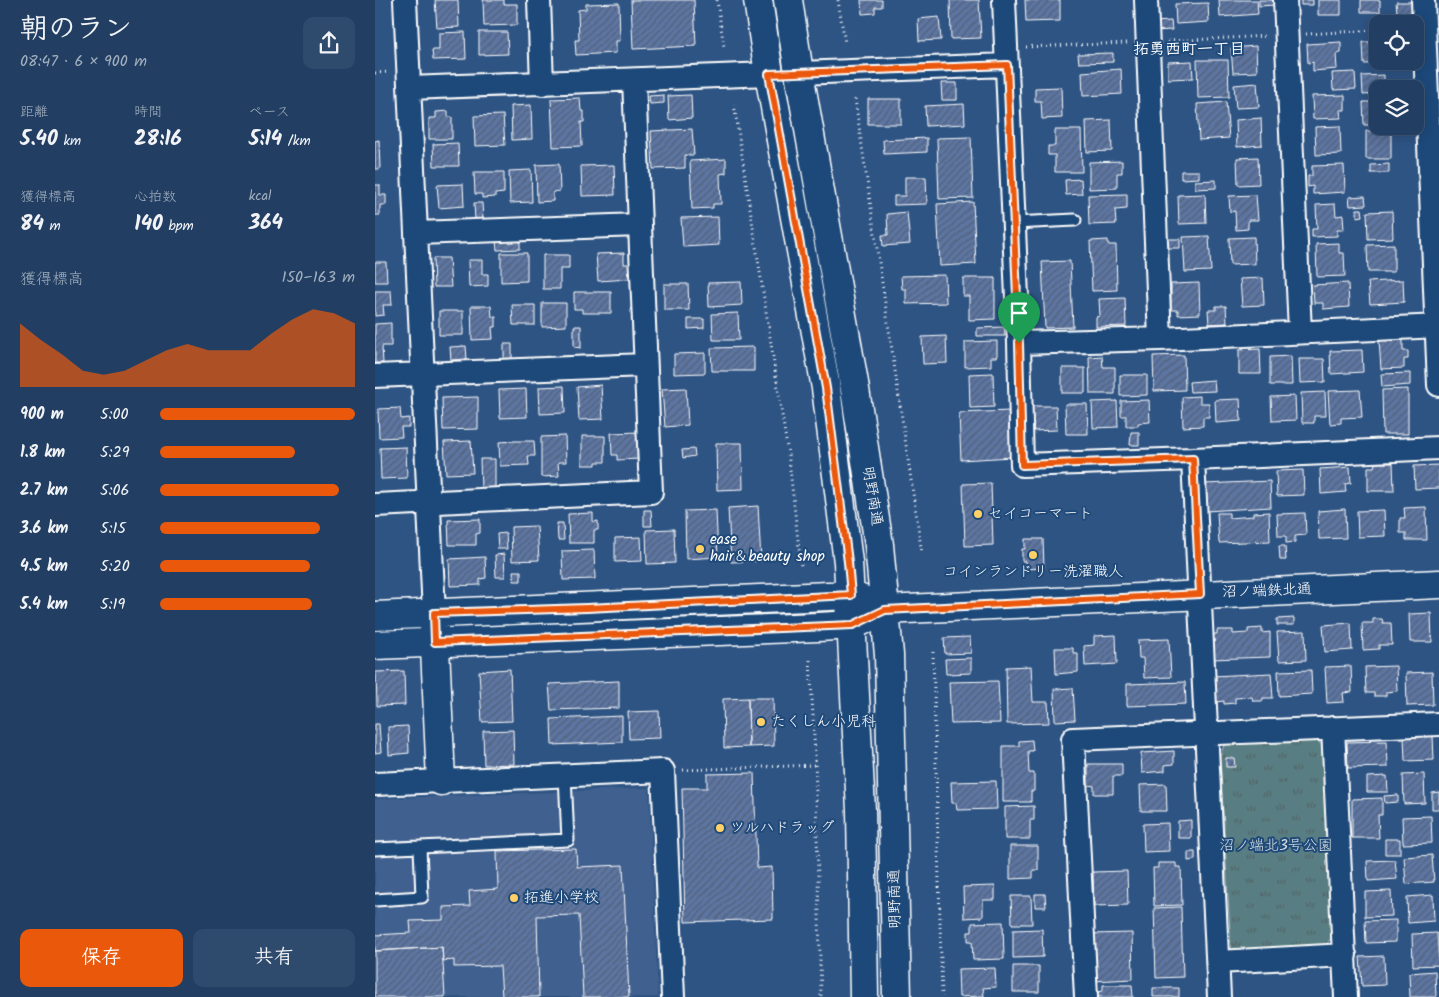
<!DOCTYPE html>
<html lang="ja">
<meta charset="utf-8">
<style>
body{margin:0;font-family:Kalam,"Klee One",sans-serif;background:#2e4a6c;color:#f1f3f6;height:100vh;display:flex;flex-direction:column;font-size:19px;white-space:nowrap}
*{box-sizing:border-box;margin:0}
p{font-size:16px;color:#a2afbe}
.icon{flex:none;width:28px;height:28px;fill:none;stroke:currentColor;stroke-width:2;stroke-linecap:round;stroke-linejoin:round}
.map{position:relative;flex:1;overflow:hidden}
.drawer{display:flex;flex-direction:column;background:#223f63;width:375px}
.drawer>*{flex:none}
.controls{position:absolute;left:994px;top:15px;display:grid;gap:10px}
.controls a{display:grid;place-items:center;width:55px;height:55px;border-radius:10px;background:#223f63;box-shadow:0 2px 12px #0003,0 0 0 1px #3f5878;font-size:25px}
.pin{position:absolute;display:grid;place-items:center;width:42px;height:42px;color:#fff;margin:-51px -21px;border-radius:50% 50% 50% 0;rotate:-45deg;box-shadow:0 0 5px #0007}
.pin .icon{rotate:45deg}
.round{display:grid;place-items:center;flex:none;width:52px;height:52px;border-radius:10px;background:#2e4a6c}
.headline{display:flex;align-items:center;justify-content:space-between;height:85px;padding:0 20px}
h1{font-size:28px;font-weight:700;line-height:38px}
.stats{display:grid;grid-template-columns:repeat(3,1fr);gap:8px;height:85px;padding:5px 20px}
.stats div{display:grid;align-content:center}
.stats b{font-size:21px;font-weight:700}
.stats small{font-size:14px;font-weight:400}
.stats p{font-size:14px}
.chart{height:140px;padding:10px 20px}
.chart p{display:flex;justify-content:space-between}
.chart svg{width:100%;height:90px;margin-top:5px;fill:#ea580c;opacity:.7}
.cta{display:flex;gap:10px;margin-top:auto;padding:10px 20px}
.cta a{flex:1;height:58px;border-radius:10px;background:#ea580c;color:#fff;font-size:20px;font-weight:700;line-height:58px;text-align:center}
.cta a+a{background:#2e4a6c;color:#f1f3f6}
ul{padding:0 20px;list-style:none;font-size:16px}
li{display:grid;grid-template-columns:80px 60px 1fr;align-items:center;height:38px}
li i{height:12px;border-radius:6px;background:#ea580c}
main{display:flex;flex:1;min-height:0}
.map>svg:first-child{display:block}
.built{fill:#40618f}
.park{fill:url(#park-tufts);stroke:#acbec0}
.building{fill:url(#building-hatch);stroke:#fff}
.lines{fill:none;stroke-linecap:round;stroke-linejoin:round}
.service-casing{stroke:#fff;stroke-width:15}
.minor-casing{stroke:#fff;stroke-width:26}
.tertiary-casing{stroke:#fff;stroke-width:31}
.path{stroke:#fff;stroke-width:3;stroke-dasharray:1 4;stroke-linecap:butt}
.service{stroke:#1f4a7a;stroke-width:11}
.minor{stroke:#1f4a7a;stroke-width:22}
.tertiary{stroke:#1f4a7a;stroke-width:28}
.route-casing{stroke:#fff;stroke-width:10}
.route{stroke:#ea580c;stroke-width:6}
.poi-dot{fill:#ffd166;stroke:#1f4a7a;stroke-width:2}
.labels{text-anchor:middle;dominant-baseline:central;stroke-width:4;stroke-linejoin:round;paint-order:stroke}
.street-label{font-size:15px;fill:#fff;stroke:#1f4a7a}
.poi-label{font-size:15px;fill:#fff;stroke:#1f4a7a;text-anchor:start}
.park-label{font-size:15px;fill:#d5dee0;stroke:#1f4a7a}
.neighbourhood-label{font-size:16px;font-weight:bold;fill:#fff;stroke:#1f4a7a}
</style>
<main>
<section class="drawer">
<div class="headline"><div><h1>朝のラン</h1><p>08:47 · 6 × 900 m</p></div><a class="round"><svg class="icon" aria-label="share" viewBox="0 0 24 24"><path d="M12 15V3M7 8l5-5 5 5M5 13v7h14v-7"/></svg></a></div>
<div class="stats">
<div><p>距離</p><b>5.40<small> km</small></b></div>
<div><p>時間</p><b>28:16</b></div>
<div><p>ペース</p><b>5:14<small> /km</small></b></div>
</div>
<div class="stats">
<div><p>獲得標高</p><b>84<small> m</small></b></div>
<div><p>心拍数</p><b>140<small> bpm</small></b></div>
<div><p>kcal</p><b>364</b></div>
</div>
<div class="chart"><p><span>獲得標高</span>150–163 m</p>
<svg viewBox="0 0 160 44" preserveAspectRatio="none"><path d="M0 44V13L10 21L20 28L30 36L40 38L50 36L60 31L70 26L80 23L90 26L100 26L110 26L120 18L130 11L140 6L150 8L160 13V44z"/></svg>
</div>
<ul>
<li><b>900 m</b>5:00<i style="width:100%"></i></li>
<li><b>1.8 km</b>5:29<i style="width:69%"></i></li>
<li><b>2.7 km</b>5:06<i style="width:92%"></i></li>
<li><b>3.6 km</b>5:15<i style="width:82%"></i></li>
<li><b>4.5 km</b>5:20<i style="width:77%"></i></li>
<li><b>5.4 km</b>5:19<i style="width:78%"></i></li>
</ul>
<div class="cta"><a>保存</a><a>共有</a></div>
</section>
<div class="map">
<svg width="1064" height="997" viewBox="0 0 1064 997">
<defs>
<pattern id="park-tufts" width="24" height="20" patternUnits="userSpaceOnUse" patternTransform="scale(1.25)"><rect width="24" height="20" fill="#587d82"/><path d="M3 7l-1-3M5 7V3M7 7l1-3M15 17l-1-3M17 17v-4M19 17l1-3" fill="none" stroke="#526467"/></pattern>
<pattern id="building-hatch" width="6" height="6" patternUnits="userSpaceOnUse" patternTransform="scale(1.25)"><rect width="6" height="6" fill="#5b75a2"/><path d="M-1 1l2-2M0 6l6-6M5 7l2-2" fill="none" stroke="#546077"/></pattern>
</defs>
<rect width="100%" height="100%" fill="#2e5484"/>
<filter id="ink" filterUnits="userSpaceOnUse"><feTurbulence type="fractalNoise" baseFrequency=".02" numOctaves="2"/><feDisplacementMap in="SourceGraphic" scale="10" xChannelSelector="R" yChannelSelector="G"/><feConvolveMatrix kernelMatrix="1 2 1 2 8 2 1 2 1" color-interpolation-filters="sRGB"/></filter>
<g filter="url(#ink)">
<path class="built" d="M274 788 283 997H0V799Z"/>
<path class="park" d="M937 737 947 745 958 935 950 947 856 950 845 757 849 745Z"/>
<path class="building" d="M60 0H83L84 27 62 28Z
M108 0H129V4H142V25L109 26Z
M256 0H319L321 46 258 49Z
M486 0H507V7H500V13L487 14Z
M575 0H604L606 38 576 39Z
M650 0H685V21L651 22Z
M844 0H882L883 14 845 17Z
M884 0H899L900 5 884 6Z
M926 0H938V5H926Z
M943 0H966V15H943Z
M986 0H1005V12H986Z
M1021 2H1038V18L1016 19V13L1022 12Z
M244 3 245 41H241V53L201 55 200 40H204L203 10 211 9V4Z
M833 3 834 22 801 24 800 4Z
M564 17 566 40 544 41 543 19Z
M796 21 797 30 780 31 779 22Z
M90 32 91 59 58 60 57 50H64V33Z
M104 32H132L133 54 104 55Z
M966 42V53L961 54 962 69 938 71V62L933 63 932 44Z
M988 42H1002V61H1015V63L989 64Z
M881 46 882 72 858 73 856 48Z
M738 53V62L704 63 703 54Z
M822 60H853L854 97 823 98Z
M817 61 818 78 793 79V62Z
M746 69 747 94 708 96 707 72Z
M980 72 981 89 958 90 957 73Z
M1009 75V89H1002V94L988 95 987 76Z
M566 83H582V100H567Z
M882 83 884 107 861 108 859 85Z
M686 87 687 118 667 119 666 101H660V88Z
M289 95V103L275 104 274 96Z
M316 95 317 118 294 120 293 96Z
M970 95V110H965L966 118 938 119 937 96Z
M205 98 206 111H209V122H206L207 146 178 147 176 99Z
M493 99H526V124H493Z
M851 102 854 138 824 140 822 104Z
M988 102H1002V125H989Z
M589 104 590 124 551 126 550 106Z
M156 105 157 139 137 140 136 106Z
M73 111V117H77V139H54V118H61V112Z
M128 115 130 145 100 146 99 116Z
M886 118 887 145 862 147 861 120Z
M736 120 737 151 712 152 711 121Z
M965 126 966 154 941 155 940 127Z
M317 129 319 155H310V168L278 169 276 131Z
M680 130H706L707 172H680V155H673V146H680Z
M991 131H1016V159H991Z
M596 137 598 198 564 199 562 138Z
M552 138V152L509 154 508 140Z
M4 140 5 169H0V141Z
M83 143 84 166H59L58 144Z
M883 157 884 184 863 185 862 158Z
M351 159V173L345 174 346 204H338V208L317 209 315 161Z
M747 161V173H742V188L714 189V162Z
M184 164 185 191 178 192V201L162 202 161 165Z
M1014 164V173H996V165Z
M239 165 240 195 207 196 206 166Z
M969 165 970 192 938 194V186L933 187V176H937V166Z
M156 170 157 202 135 203 134 171Z
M806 171H824V178L806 179Z
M99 172H129V193L120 194V197L107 198V194H100Z
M530 177H551L552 204 519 205V196H530Z
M706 179 707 194 691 195 690 180Z
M841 180V188L820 189V181Z
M88 184 89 206 64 208 62 185Z
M0 185H5V195H11V205H5V215H0Z
M752 194V209L740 210 741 224 714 225 713 195Z
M830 194 831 223 804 224 803 195Z
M881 195 883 220H873V229L861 230 860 211 855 212 854 196Z
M990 196 991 205 975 206 974 197Z
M598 202 601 264 565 266 562 204Z
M99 203H107L108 220H100Z
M960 204 961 216 968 215 969 230H962V236L937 237V229H942L941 205Z
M982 209H987L988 216 982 217Z
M1017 211 1018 238 993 239 992 212Z
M532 212 535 244 508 246 507 235H513L512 214Z
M343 217 344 245 308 247 306 218Z
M834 236 836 271 810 272 808 237Z
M879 237 880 264 855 265 854 238Z
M788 239H805V248H789Z
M145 240V249L122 250 121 241Z
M733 240V245H741L742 290 717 291 715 241Z
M964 243V253H969L970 276 942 277 941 244Z
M1019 244V272H993L992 245Z
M126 253H152V281L126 282Z
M249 253V264H253L254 279 223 281 221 254Z
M168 255H194V269H185V289H168Z
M58 258H74L76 287H59Z
M93 260H107V274H113V286L94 287Z
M695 261 698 327 670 328 667 262Z
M0 262H11L12 282H0Z
M570 275 571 303 531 304V289H527L526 276Z
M588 278H620V319L594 320V296H588Z
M888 278 889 305 867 306 865 279Z
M1028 280 1029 302 995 304 993 282Z
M366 282 367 305 334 307 333 283Z
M824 283 825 314 803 315V310H796V284Z
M973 283 974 307 948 309V303H939L938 285Z
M289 284H313L314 310H289Z
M0 291H16L17 305H8L9 315 0 316Z
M199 292H236V313H207V309H199Z
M750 298 751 326 721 327V317L725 316 724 299Z
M167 303H191V326L167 327Z
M137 305H160V325H138Z
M96 306H116L117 317H121V327H117L118 339 97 340Z
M841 306H851L852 323 834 324 833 310H841Z
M64 311H88V335H64Z
M363 313 364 340H338L337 314Z
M313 319H329V328L313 329Z
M16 323V346H7L8 363H0V324Z
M199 326H206V348L199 347Z
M629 327 630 336H602V328Z
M571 336 572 363 548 364 547 337Z
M1028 338V351H1033V359H1029V368L1006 369 1004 340Z
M622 341V357H616V366L590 367V342Z
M129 344H137V359H129Z
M91 346 92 359 76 360 75 347Z
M379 347V371H337L336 348Z
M885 349 886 374H864V350Z
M987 350 988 372 956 374 955 351Z
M330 353V373L299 374V354Z
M809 355 810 390 779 391 778 356Z
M727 356 728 367H740V394H715L714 357Z
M916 356 917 385H895V357Z
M924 359H949L950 382 925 383Z
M687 368H710V393H687Z
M618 373 619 407 595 408 594 374Z
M1035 373V385L1007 387 1006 374Z
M745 375H772V395L745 396Z
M839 380 840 391 815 392 814 382Z
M226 385 228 419 204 420 202 387Z
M189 386 190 413 165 414 164 387Z
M311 388 313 425 290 427 287 389Z
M151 389 152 417 125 418 124 390Z
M1033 389V434H1008L1007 390Z
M985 390 987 417 966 418V423L955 424 953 391Z
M950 392 951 416H939V423H927L926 393Z
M825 396V403H834V417H828V426L808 427 807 397Z
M920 396 921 420 897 421 896 397Z
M103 397V429L68 430 67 398Z
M865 399 866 421 841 423 840 400Z
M774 400 775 422 763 423V426H751V416H746V401Z
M742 401 743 427 718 428 717 402Z
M690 404H712L713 434H691Z
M656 406H681L682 430 657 431Z
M25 408 26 419 34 418V427H26L27 437 4 438 3 409Z
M635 411 637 457 586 460 584 413Z
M264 432 265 459 242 460V455H237L236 433Z
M756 432H764V445H755Z
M190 436 191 462H183L184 476 166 477V437Z
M207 436H230V462H221V465H207Z
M96 441 98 473 71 474 69 442Z
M140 441H159L160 456H153L154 465 125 466 124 442Z
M341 443H367L368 489 342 490Z
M31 447 32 478 6 479 5 448Z
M319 449 320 456 308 458 307 450Z
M105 459H120V490H106Z
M1000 463H1018L1019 491H993V467H999Z
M1064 465V488L1040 489 1039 466Z
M975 467 976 483 970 484 971 492 946 494 945 469Z
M928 470 929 495 902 496 901 471Z
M895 481 896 507 831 511 830 484Z
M616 483 618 545 590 546 588 484Z
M383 506 386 561 356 562 353 508Z
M1051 507 1052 540H1031V533H1025V518H1030L1029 508Z
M970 509 971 538 944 539 943 511Z
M269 510H276L277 526H269Z
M341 510 343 557 311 559 310 511Z
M1009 510 1010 536 983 537 982 511Z
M894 512 895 541 844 543 842 513H854V518L878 516V513Z
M218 513V522L223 521V530H219V543H194L193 514Z
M930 513 931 535 920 536V542L911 543V536H903L902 514Z
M105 519V533L101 534V545H74L73 520Z
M182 523H188L189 540H183Z
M162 526 164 560 137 561 136 527Z
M299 529 300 563 272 564 271 530Z
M131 533 132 549H123L122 534Z
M266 537 267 561 240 562V538Z
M650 539H668L669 568 651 569 650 561H647V549H650Z
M904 546H910L911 560H905Z
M219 550 220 579 188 580 187 551Z
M129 554 130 577H121L120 555Z
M110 557 111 578 105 579V585L75 586 74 559Z
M138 571H146V581H139Z
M1056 613 1057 642H1035L1034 614Z
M919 618V625H902V619Z
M998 619H1007L1008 623H1016L1017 645H1004V649L988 650 987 623H998Z
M976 623 977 650 950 652 948 625Z
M887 628V633L895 632V657L836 659 835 634H842V630H858V634L873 633V629Z
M930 631 931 660 904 661 902 632Z
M741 635 742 664 710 666 709 646 719 645V636Z
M595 637 596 653 570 654 569 638Z
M794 639 796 677 769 678 768 658H764L763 640Z
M680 648H698V653H703V672L681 674Z
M596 658V673L571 674 570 659Z
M656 666 658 702H673L674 723 632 724 631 667Z
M976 666 977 692 968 693 969 702 952 703 950 667Z
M1021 666 1022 691 1011 692V696H999V693H991L990 667Z
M135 669 137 721 107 722 104 671Z
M936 670 937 694 904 696 903 671Z
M29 671 30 705 2 706 1 672Z
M1057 672 1058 705 1032 706 1031 673Z
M896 673 898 698H888V701H878L877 697 860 698V703L849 704V701L840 702 838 676Z
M244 681V708L176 710 174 684Z
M623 681 625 723 576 724 574 682Z
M810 682 811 704 752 706V684Z
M698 688 700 720 680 721 679 689Z
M373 698 374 747 349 748 348 699Z
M373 698H398L399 746 374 747Z
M284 711 285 738 254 739 253 712Z
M247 716V742L177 745 176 719Z
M0 724H4L6 752 0 753Z
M33 726 34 753 14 755 13 727Z
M138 730 139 764 109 765 108 731Z
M1058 736 1059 760 1030 761 1029 737Z
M657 740 658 751H653L654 773H659V791H656V802H628V746H644V741Z
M1012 741 1013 767 973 768 972 742Z
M799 751V764L790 765V771L767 773 766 753Z
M851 758H859L860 767H851Z
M713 764H747V776H738V794H719V786L713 785Z
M379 773 382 868 397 867 398 919 310 922 307 788H332V774Z
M1049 774 1050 803 1029 804 1028 775Z
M1012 776 1013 792H992V777Z
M621 781 622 809 582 810 581 803H577L576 782Z
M791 784 792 811H766L765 785Z
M1064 792V809H1057V793Z
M1023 795V802L1010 803 1009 796Z
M1007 798V815H1003L1004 838H977V799Z
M659 806V820H655V839H630V807Z
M1056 816 1057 843 1028 844 1027 817Z
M816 820V838H803V821Z
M793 823 794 851 769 852 768 824Z
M1010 839H1025V854H1010Z
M635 846H663V870H658V878L635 879Z
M201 849 202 867 248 865 254 997H208L204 915 162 916 164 997H127L125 966 79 967V960L68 961 67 947 0 951V935L36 933 35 921 68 920V907L95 906 94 891 123 889 122 851Z
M813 852H820V860L813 861Z
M1057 855 1059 882 1031 884 1029 857Z
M1020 860 1022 879 993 881 992 861Z
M783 863H801V867H806L807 905 779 906 778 868H783Z
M752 871 753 905 719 906 718 872Z
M620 886V900H608V917L589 918 588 887Z
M1016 891 1017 916 990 917V892Z
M660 894H670L671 907H660Z
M1058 895 1059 921 1033 923 1032 897Z
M636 896H656L657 924H637Z
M806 907 808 977 781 978 779 908Z
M1021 920V942L991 943 990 921Z
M628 922 629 959 598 960 597 941H593V932H597V923Z
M667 929 668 957 638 958V930Z
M757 933 758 979 718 981 716 934Z
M1062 933 1064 965 1038 966 1037 934Z
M67 947 70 997H0V951Z
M1009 956 1010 985 987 986 985 957Z
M638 966H664V992H638Z
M620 968 621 987 608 988 609 996 584 997 583 969Z
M1060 971 1061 997H1035L1034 973Z
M728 985H757L758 997H723V992L728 991Z
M778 988H804V997H778Z"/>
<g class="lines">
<g class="service-casing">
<path id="service" d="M639 223 700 220
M0 849 45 847
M0 900 47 897 45 847 193 840 190 775"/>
</g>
<g class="minor-casing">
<path id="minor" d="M30 0 59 613
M164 0 167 84
M629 0 644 343 647 465 818 459 1064 448
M771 0 785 339
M910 0 925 332
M1048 0 1064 385
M424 73 632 65
M35 88 394 74
M41 233 264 225
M644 343 785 339 1064 326
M0 376 270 365
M818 459 844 997
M0 505 276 492 259 80
M958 728 971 997
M0 784 288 771 298 997
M843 962 970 955
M711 997 698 739 1064 724"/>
</g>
<g class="tertiary-casing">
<path id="tertiary" d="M383 0 394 74 451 388 473 562 486 810 489 997
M413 0 424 73 479 383 504 545 514 655 522 997
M0 616 476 595 493 602
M59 625 66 781
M0 645 443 627 478 625 510 610 1064 584"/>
</g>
<path class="path" d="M342 0 349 47
M463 0 470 43
M931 34 1002 30
M793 41 892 36
M651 47 752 43
M0 73 14 72
M480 99 547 554
M359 104 414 460 426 567
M558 652 567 997
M435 660 440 755 446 997
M308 770 440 765"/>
<use href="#service" class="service"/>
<use href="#minor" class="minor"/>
<use href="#tertiary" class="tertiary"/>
</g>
</g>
<g class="lines" filter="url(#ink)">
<g class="route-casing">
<path id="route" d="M632 65 644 343 647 465 818 459 825 594 510 610 478 625 60 642 59 613 212 608 476 595 473 562 451 388 394 74Z"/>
</g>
<use href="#route" class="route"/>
</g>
<g class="poi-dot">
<circle cx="603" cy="514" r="5"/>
<circle cx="325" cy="549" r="5"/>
<circle cx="658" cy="555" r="5"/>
<circle cx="386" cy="722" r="5"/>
<circle cx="345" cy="828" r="5"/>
<circle cx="139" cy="898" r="5"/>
</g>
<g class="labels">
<g class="street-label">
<text transform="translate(497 496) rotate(81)">明野南通</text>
<text transform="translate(892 591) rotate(-2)">沼ノ端鉄北通</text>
<text transform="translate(520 899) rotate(-91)">明野南通</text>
</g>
<g class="poi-label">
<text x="613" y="514">セイコーマート</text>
<text x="335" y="540">ease<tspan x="335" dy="17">hair＆beauty shop</tspan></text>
<text x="658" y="572" text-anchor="middle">コインランドリー洗濯職人</text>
<text x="396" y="722">たくしん小児科</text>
<text x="355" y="828">ツルハドラッグ</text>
<text x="149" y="898">拓進小学校</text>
</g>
<g class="park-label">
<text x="901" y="846">沼ノ端北3号公園</text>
</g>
<g class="neighbourhood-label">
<text x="814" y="49">拓勇西町一丁目</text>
</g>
</g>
</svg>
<div class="controls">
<a><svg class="icon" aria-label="locate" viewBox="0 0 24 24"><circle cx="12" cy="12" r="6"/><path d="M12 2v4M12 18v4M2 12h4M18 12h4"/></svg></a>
<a><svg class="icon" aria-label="layers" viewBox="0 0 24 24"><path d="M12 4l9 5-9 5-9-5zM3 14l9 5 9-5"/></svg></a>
</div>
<div class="pin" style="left:644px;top:343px;background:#1e9e55"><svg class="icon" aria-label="arrive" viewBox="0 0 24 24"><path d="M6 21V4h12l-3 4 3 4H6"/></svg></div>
</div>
</main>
